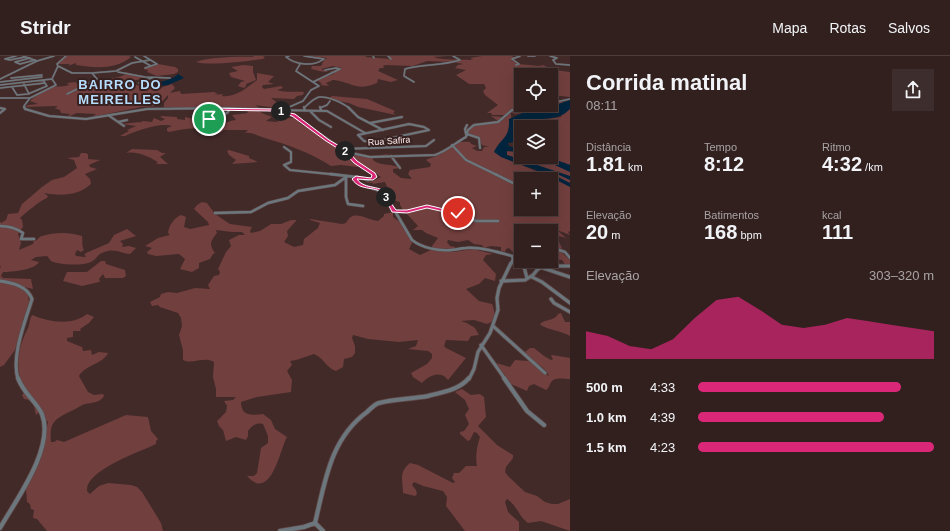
<!DOCTYPE html>
<html lang="pt">
<meta charset="utf-8">
<style>
body{margin:0;font-family:Helvetica,sans-serif;background:#3d2d2c;color:#f1f3f6;height:100vh;display:flex;flex-direction:column;font-size:15px;white-space:nowrap}
*{box-sizing:border-box;margin:0}
p{font-size:13px;color:#a8a3a4}
.icon{flex:none;width:22px;height:22px;fill:none;stroke:currentColor;stroke-width:2;stroke-linecap:round;stroke-linejoin:round}
.map{position:relative;flex:1;overflow:hidden}
.side{display:flex;flex-direction:column;background:#32201f;width:380px}
.side>*{flex:none}
.controls{position:absolute;left:514px;top:12px;display:grid;gap:8px}
.controls a{display:grid;place-items:center;width:44px;height:44px;border-radius:0px;background:#32201f;box-shadow:0 4px 16px #0002,0 0 0 1px #4d3e3d;font-size:20px}
.pin{position:absolute;display:grid;place-items:center;width:34px;height:34px;color:#fff;margin:-17px;border:2px solid #fff;border-radius:50%;box-shadow:0 1px 4px #0007}
.km{position:absolute;width:20px;height:20px;margin:-10px;border-radius:50%;background:#222;color:#fff;font-size:11px;line-height:20px;text-align:center}
.round{display:grid;place-items:center;flex:none;width:42px;height:42px;border-radius:0px;background:#3d2d2c}
.headline{display:flex;align-items:center;justify-content:space-between;height:68px;padding:0 16px}
h1{font-size:22px;font-weight:800;line-height:30px}
.stats{display:grid;grid-template-columns:repeat(3,1fr);gap:6px;height:68px;padding:4px 16px}
.stats div{display:grid;align-content:center}
.stats b{font-size:20px;font-weight:800}
.stats small{font-size:11px;font-weight:400}
.stats p{font-size:11px}
.chart{height:112px;padding:8px 16px}
.chart p{display:flex;justify-content:space-between}
.chart svg{width:100%;height:72px;margin-top:4px;fill:#db2777;opacity:.7}
ul{padding:0 16px;list-style:none;font-size:13px}
li{display:grid;grid-template-columns:64px 48px 1fr;align-items:center;height:30px}
li i{height:10px;border-radius:5px;background:#db2777}
header{display:flex;align-items:center;gap:24px;box-sizing:border-box;height:56px;padding:0 20px;background:#32201f;border-bottom:1px solid #4d3e3d}
header strong{font-size:19px}
nav{display:flex;gap:22px;margin-inline-start:auto;font-size:14px}
main{display:flex;flex:1;min-height:0}
.map>svg:first-child{display:block}
.green{fill:#713f3e;fill-rule:evenodd}
.water{fill:#00253e}
.lines{fill:none;stroke-linecap:round;stroke-linejoin:round}
.minor-far4-casing{stroke:#604948;stroke-width:2}
.minor-far3-casing{stroke:#604948;stroke-width:3}
.minor-far2-casing{stroke:#604948;stroke-width:3.5}
.minor-far1-casing{stroke:#604948;stroke-width:4.5}
.minor-casing{stroke:#604948;stroke-width:5.5}
.tertiary-casing{stroke:#604948;stroke-width:2}
.minor-far4{stroke:#6c767d;stroke-width:1.5}
.minor-far3{stroke:#6c767d;stroke-width:2}
.minor-far2{stroke:#6c767d;stroke-width:2.5}
.minor-far1{stroke:#6c767d;stroke-width:3}
.minor{stroke:#6c767d;stroke-width:4}
.tertiary{stroke:#6c767d;stroke-width:1.5}
.route{fill:#db2777;stroke:#fff}
.labels{text-anchor:middle;dominant-baseline:central;stroke-width:4;stroke-linejoin:round;paint-order:stroke}
.far-street-label{font-size:9px;fill:#fdecec;stroke:#372020}
.far-district-label{font-size:13px;font-weight:bold;letter-spacing:1px;fill:#b6ddfd;stroke:#372020}
</style>
<header>
<strong>Stridr</strong>
<nav><a>Mapa</a><a>Rotas</a><a>Salvos</a></nav>
</header>
<main>
<div class="map">
<svg width="570" height="475" viewBox="0 0 570 475">
<rect width="100%" height="100%" fill="#422a29"/>
<path class="green" d="M67 0H129L131 1C115 14 95 12 76 9V7L68 10 70 8H58L59 5Z
M252 0H265L263 1 265 2 263 3C249 5 209 10 196 6 205 1 243 0 254 1Z
M309 0H367L365 1 391 3 389 0H447L434 1C442 5 469 3 470 4L473 3 470 2 482 0H513L512 1H522L511 4 518 8 539 10 543 9 554 14 570 16V41L551 39V19H521V48L515 49 523 52 551 49V47L569 45 540 55 535 53 548 50 530 53 532 55 525 54 519 55 522 57 515 58 511 56 508 58H511L512 68 502 101 536 115V117L546 116 547 114 507 99 506 95 521 96V101H538L570 114V127L558 122 570 131V175L568 176 570 179 557 174 566 182 559 180 553 184 559 186 562 192 559 194 570 204V211L566 210 562 204 555 203 551 200V175H521V196L514 197 509 192 506 193 505 196 501 195V191L491 190 484 192 482 189 474 188 468 184 458 186 448 184 447 186 450 190 455 191V193L433 192 432 190 438 182 426 177 422 174H413L418 170 407 158 409 156 403 154 400 149V146L392 144 387 136 388 133 385 126 373 128V127L365 126 373 125 381 121 354 105 358 110V111L341 109 331 110C309 96 288 89 265 82 257 80 253 76 245 77L248 74H224L220 77 217 75H210V74C192 71 185 73 169 76L167 75V72L172 70C160 66 136 75 125 80H120L129 75 127 74 136 70 121 68 140 66 139 67 143 65 152 66 154 62 161 65 165 63 160 61 162 60 177 61V63L185 64V61L195 63 198 67 205 68C209 72 215 75 220 72L219 68C226 68 230 64 236 64L232 59 248 57 247 56 249 54H258L262 57 272 61 266 65 276 66 286 62H295L301 68 316 76 325 85 349 97 351 95 371 100 389 98 383 101 373 102V104C382 111 392 107 400 112L393 113V116L401 122 412 123 408 118 410 114 430 111 431 108 426 104C431 101 437 101 442 97 452 91 456 84 470 86L471 88 477 90 472 92 477 95H482L484 91H489L482 89 479 83 466 75 471 72V69L502 65V63L498 65 491 60 503 61 504 59H492L491 57H487L498 49 485 39 483 35 486 32 484 28H469L456 19 466 14 455 12 458 9 463 8 454 6 427 5 413 10 386 9 383 10 384 12H380L378 15 398 24 391 26 378 23 377 27C356 36 352 26 334 24 331 24 330 26 326 27L329 30 320 29 322 28 316 23 334 18 330 15H335L337 12H342L333 10 321 13 328 16C322 16 317 14 311 13L312 10H321L324 4 327 2ZM521 123H551V153H521Z
M158 8 175 11 178 13V16L174 18 157 20 147 16 148 14 143 13Z
M244 9 253 10V16L256 24 246 28V30L244 32 238 30 241 26 245 25 231 21 229 17 238 15 231 11Z
M125 16 151 22 129 25C135 29 143 31 150 32 154 32 156 30 160 32L172 28 175 32 170 37 180 35 181 38 214 36 218 38 213 39 223 38 222 40C235 42 248 31 257 24V17L274 20 268 26 274 28 263 29 262 31 264 33 281 30 283 32 277 34C287 37 295 35 304 36L303 39 297 40 294 43 271 42 279 48V51L276 52 255 49 260 52 164 51V47L168 42V39L158 50 141 51 92 61 96 58 77 57 67 61 70 58 61 57 60 54 54 52 58 51 56 50 25 51 28 49 38 48 30 45C36 39 45 34 53 31 58 30 64 31 69 29L67 27 75 26 78 28 86 27 85 30 78 33H86L85 32 96 27H100L108 23 119 21 126 18Z
M332 40 367 43 395 55 393 57 396 59 358 51 349 47 327 43Z
M570 53V109L547 101H551V71H527L526 68 539 64 561 61 562 56Z
M132 93 157 94 162 97H166L160 101 168 108H156L158 106 156 105C148 100 136 95 126 97Z
M229 94 249 100V102L258 106 232 108 236 104 229 99 227 95Z
M81 97H85L88 98V103L100 104 89 109 90 111 97 113 85 118 90 123 91 128C78 140 61 140 44 137L48 140 47 142C38 146 28 155 20 162L22 164 23 171 18 178 21 187 19 194 33 188 34 185C39 184 38 181 42 180 55 176 69 176 82 180 83 186 81 188 84 194L81 196 77 194 75 198 76 200 85 201 86 200 84 199 86 197 109 187 114 179 127 173 136 180 120 185 123 188 122 191 129 190 136 192 130 198C123 198 116 193 108 195 95 198 100 201 91 206 83 210 58 209 51 205 50 204 49 202 47 200L36 201 31 204 39 206C35 214 11 216 3 216L1 220 3 222 31 223 33 233 20 230 27 236 29 245 15 294 4 309 0 311V212L1 210H0V165L1 167 6 164 8 158 18 157 22 148 42 131 52 124 64 121 77 112 74 104 67 102 79 101Z
M202 146 207 147 215 158 230 168 252 171 250 175 251 177 260 175 271 168H281L291 164H296V165L287 175 288 180 284 186 294 191 303 189 304 183 318 172 320 167 310 164V163L342 168 346 167C354 152 366 164 378 165L384 160V158L393 156V161L401 167 412 187 409 193 420 199 433 193 453 196 473 193 493 198 486 199 483 204 496 218 495 225 485 222 479 228 466 233 479 245 492 248C495 255 497 265 487 268L474 264 461 265 467 267 475 272 479 279 471 280 468 285 446 284 444 290 446 292 466 302 448 324C441 314 429 319 422 327L413 321 411 317 427 308 432 302V298L428 295 408 293 416 290 418 284 399 286 368 283 353 279 352 282 355 290V297L352 301 344 303 343 311 336 315C326 312 325 303 314 298L296 304 290 305 292 309 287 315 292 324 291 336 257 341 241 346C241 361 253 359 263 358L271 364 275 373 287 381C280 393 271 447 247 420H254L257 417 261 392 268 387V380L263 368C256 366 252 370 248 375V380L246 384 236 381 226 385 223 374 219 370 217 365 226 356 227 350 224 345 233 344 236 341H216V333L213 321 214 306C204 300 193 309 183 304V294L179 279 182 270 181 262 178 257 160 251 158 249 152 250 150 246 160 241 161 238 168 236 177 237 195 232 210 233 208 229 214 220 219 219 220 216 218 213 226 196 231 190 229 184 239 179H245L242 176H232L216 174 217 177C210 185 209 189 215 197L213 198 210 203 199 207V212L192 216 180 213 185 203 179 198 156 200 148 198 147 196 152 192 145 190 158 182 170 179 168 177C169 169 174 162 181 159L186 161 184 171 190 173 209 169 208 166 194 153 197 149Z
M101 205H105L106 208 125 214 126 220 123 222H105L103 218 99 223 100 225 99 226 82 230 63 225 67 216H87Z
M561 257 565 266H570V280C562 275 544 273 540 268 545 263 555 265 558 258Z
M87 258 94 261 89 267 80 273 81 275H73V281L67 282V285L82 291 83 295 91 294 92 299 99 296 108 297C103 308 85 309 79 320L88 336 94 339 103 338 104 340C101 346 92 347 85 348 81 349 76 353 71 355 55 363 49 366 51 386H54L57 384 64 386 126 359 148 361 151 375 158 383 156 385V388C140 396 85 414 87 435L90 438 99 430 108 427 131 429 137 431 142 436 161 467 163 475H47L37 463 33 462 34 454 31 453 30 448 27 446 26 433 41 393 48 366 39 356 36 359C34 350 34 344 24 343L22 339 24 337C16 314 16 296 27 274 30 269 29 264 32 259 49 266 72 270 87 258Z
M530 292H534L544 300 551 304 553 303 551 300 552 299 570 302V323C565 323 556 321 552 325 549 328 550 331 546 334L534 328 529 330 527 335 511 328 496 307 510 311 515 304 529 305 549 320C546 310 531 306 525 296Z
M462 333 471 339 480 338 484 341 486 361 478 370 497 389 513 399V402L506 411 505 416 508 420 525 436 537 440 545 446 552 448H558L570 443V475L541 465 528 467C519 461 517 449 507 443L505 446 508 456 519 466V475H465L446 450 447 441 443 435 423 430 414 426 412 429 416 434 417 438 415 440 403 437C403 424 398 417 410 407L418 409 453 427 455 426 452 422 454 417H459L466 410H477C475 400 477 390 480 381L477 377 474 376 470 384 468 385 460 378V376L464 375 469 368 465 359 469 353 465 344 455 336Z"/>
<path class="water" d="M178 18 184 22 168 29 149 31 154 28 153 26C160 27 174 23 178 18Z
M570 44V53C567 55 565 58 562 59 551 65 532 60 525 71H521V90L514 86 508 87 509 90 521 94V96L507 95V99L570 120V124L557 118H552L570 127V131L541 116 501 101 494 96C501 81 510 83 509 63L523 57 541 54Z
M537 101H548L570 109V116Z"/>
<g class="lines">
<g class="minor-far4-casing">
<path id="minor-far4" d="M144 0 157 8
M289 0 286 1C296 9 313 11 324 3L304 0
M373 0 374 2
M388 0 391 3
M528 0H535
M550 0 557 2 553 4 556 8 570 9
M135 1 151 10
M5 3 10 4 25 1
M5 3 16 0
M512 3 519 8 516 9
M512 3 520 0
M37 5 54 0
M15 6 20 8 35 4
M15 6 30 2
M58 10 72 17H92L97 23 67 38
M145 12 157 8
M118 16 145 21 170 22
M92 17 116 15 132 7 150 4
M11 22 42 19
M0 26 42 21
M313 26 340 13 336 12 325 14
M414 26 404 20 405 13C424 8 441 10 460 4L453 0
M139 27 143 24 153 22
M24 28 29 38
M0 29 52 23
M12 31 17 39 28 38 47 30 43 24
M0 32 45 27
M0 42H30
M551 47 570 43
M25 52 24 50 30 42 56 29 52 23 58 10 57 8 66 0
M287 52 303 45 311 34 319 30 296 15 300 8
M304 52C307 49 315 42 319 41 328 40 343 47 349 52
M320 52 327 49 330 45
M523 52 537 49"/>
</g>
<g class="minor-far3-casing">
<path id="minor-far3" d="M24 51 25 53 49 60 86 63 147 53 226 52 279 54 296 61 346 96 370 101 435 99C447 95 455 87 466 81L468 74 474 69 498 66 512 54 528 51
M304 51 305 55
M320 51 321 54
M348 51 358 61 383 74
M0 52 5 53 0 57
M205 53 209 59V63
M284 53 289 51
M280 54 327 55 365 77
M310 55 319 64 331 71
M108 59 124 70
M220 60 227 57 231 52
M118 66 127 64
M370 67 402 61
M409 68 424 71 429 74 373 86 364 85 358 79Z
M466 78 465 73 467 69
M467 78 479 82 480 92
M452 89 466 104 497 119
M284 91 291 96V106L284 109 290 114 339 119
M344 93 426 90 434 84
M346 96 355 106 374 119
M391 100 400 112"/>
</g>
<g class="minor-far2-casing">
<path id="minor-far2" d="M330 118 356 121
M373 118 374 121 368 124 356 121 355 123C363 134 379 130 388 141L386 143 389 145 412 184C422 192 438 195 451 194 456 194 461 192 466 192 481 191 498 196 512 200L513 203 511 208
M495 118 521 131
M346 120V141L348 148 363 150
M394 155 403 156 427 151 461 158 476 165H498
M448 156 454 170
M215 157 251 156 268 147 288 142 298 135 335 129 346 121
M0 170C9 170 16 172 23 177L21 183H34
M559 194 565 196 570 202
M512 200 521 204
M522 205 523 208"/>
</g>
<g class="minor-far1-casing">
<path id="minor-far1" d="M523 207 527 222
M543 212 570 221
M532 221 542 226 570 247
M0 225C13 227 27 230 32 243 25 266 11 300 18 323
M501 225 525 224 533 219 538 213 546 210H570
M551 243 554 247 570 256
M493 270 545 317
M481 289 505 323
M469 323 474 313 478 296 490 277 498 254 497 242 499 232 511 207"/>
</g>
<g class="minor-casing">
<path id="minor" d="M504 322 527 355 544 369
M315 467 323 475
M0 472C16 444 55 392 42 358 36 345 23 337 18 322
M280 475 304 471 315 467C325 426 330 383 367 356 370 353 375 348 379 347 394 343 412 343 428 340 443 336 459 334 469 322"/>
</g>
<g class="tertiary-casing">
<path id="tertiary" d="M23 0 37 5
M0 23 37 5"/>
</g>
<use href="#minor-far4" class="minor-far4"/>
<use href="#minor-far3" class="minor-far3"/>
<use href="#minor-far2" class="minor-far2"/>
<use href="#minor-far1" class="minor-far1"/>
<use href="#minor" class="minor"/>
<use href="#tertiary" class="tertiary"/>
</g>
<path class="route" d="M205 52 272 53 295 58 329 84 348 95 357 105 375 117 377 121 373 124 357 123C365 135 381 127 390 141L388 143 396 154H407L427 149 461 157 458 159 427 152 407 157 392 156 387 146 383 143 385 140C377 128 361 137 352 123L356 120 371 122 372 119 354 107 345 97 326 85 292 60 272 55 208 54 211 59V63L209 64 203 53Z"/>
<g class="labels">
<g class="far-street-label">
<text transform="translate(389 85) rotate(-4)">Rua Safira</text>
</g>
<g class="far-district-label">
<text x="120" y="28">BAIRRO DO<tspan x="120" dy="15">MEIRELLES</tspan></text>
</g>
</g>
</svg>
<div class="controls">
<a><svg class="icon" aria-label="locate" viewBox="0 0 24 24"><circle cx="12" cy="12" r="6"/><path d="M12 2v4M12 18v4M2 12h4M18 12h4"/></svg></a>
<a><svg class="icon" aria-label="layers" viewBox="0 0 24 24"><path d="M12 4l9 5-9 5-9-5zM3 14l9 5 9-5"/></svg></a>
<a>+</a>
<a>−</a>
</div>
<div class="pin" style="left:209px;top:63px;background:#1e9e55"><svg class="icon" aria-label="arrive" viewBox="0 0 24 24"><path d="M6 21V4h12l-3 4 3 4H6"/></svg></div>
<div class="pin" style="left:458px;top:157px;background:#d93025"><svg class="icon" aria-label="check" viewBox="0 0 24 24"><path d="M5 12l5 5 9-10"/></svg></div>
<b class="km" style="left:281px;top:55px">1</b>
<b class="km" style="left:345px;top:95px">2</b>
<b class="km" style="left:386px;top:141px">3</b>
</div>
<section class="side">
<div class="headline"><div><h1>Corrida matinal</h1><p>08:11</p></div><a class="round"><svg class="icon" aria-label="share" viewBox="0 0 24 24"><path d="M12 15V3M7 8l5-5 5 5M5 13v7h14v-7"/></svg></a></div>
<div class="stats">
<div><p>Distância</p><b>1.81<small> km</small></b></div>
<div><p>Tempo</p><b>8:12</b></div>
<div><p>Ritmo</p><b>4:32<small> /km</small></b></div>
</div>
<div class="stats">
<div><p>Elevação</p><b>20<small> m</small></b></div>
<div><p>Batimentos</p><b>168<small> bpm</small></b></div>
<div><p>kcal</p><b>111</b></div>
</div>
<div class="chart"><p><span>Elevação</span>303–320 m</p>
<svg viewBox="0 0 160 44" preserveAspectRatio="none"><path d="M0 44V27L10 30L20 36L30 38L40 32L50 19L60 8L70 6L80 14L90 23L100 25L110 23L120 19L130 21L140 23L150 25L160 27V44z"/></svg>
</div>
<ul>
<li><b>500 m</b>4:33<i style="width:86%"></i></li>
<li><b>1.0 km</b>4:39<i style="width:79%"></i></li>
<li><b>1.5 km</b>4:23<i style="width:100%"></i></li>
</ul>
</section>
</main>
